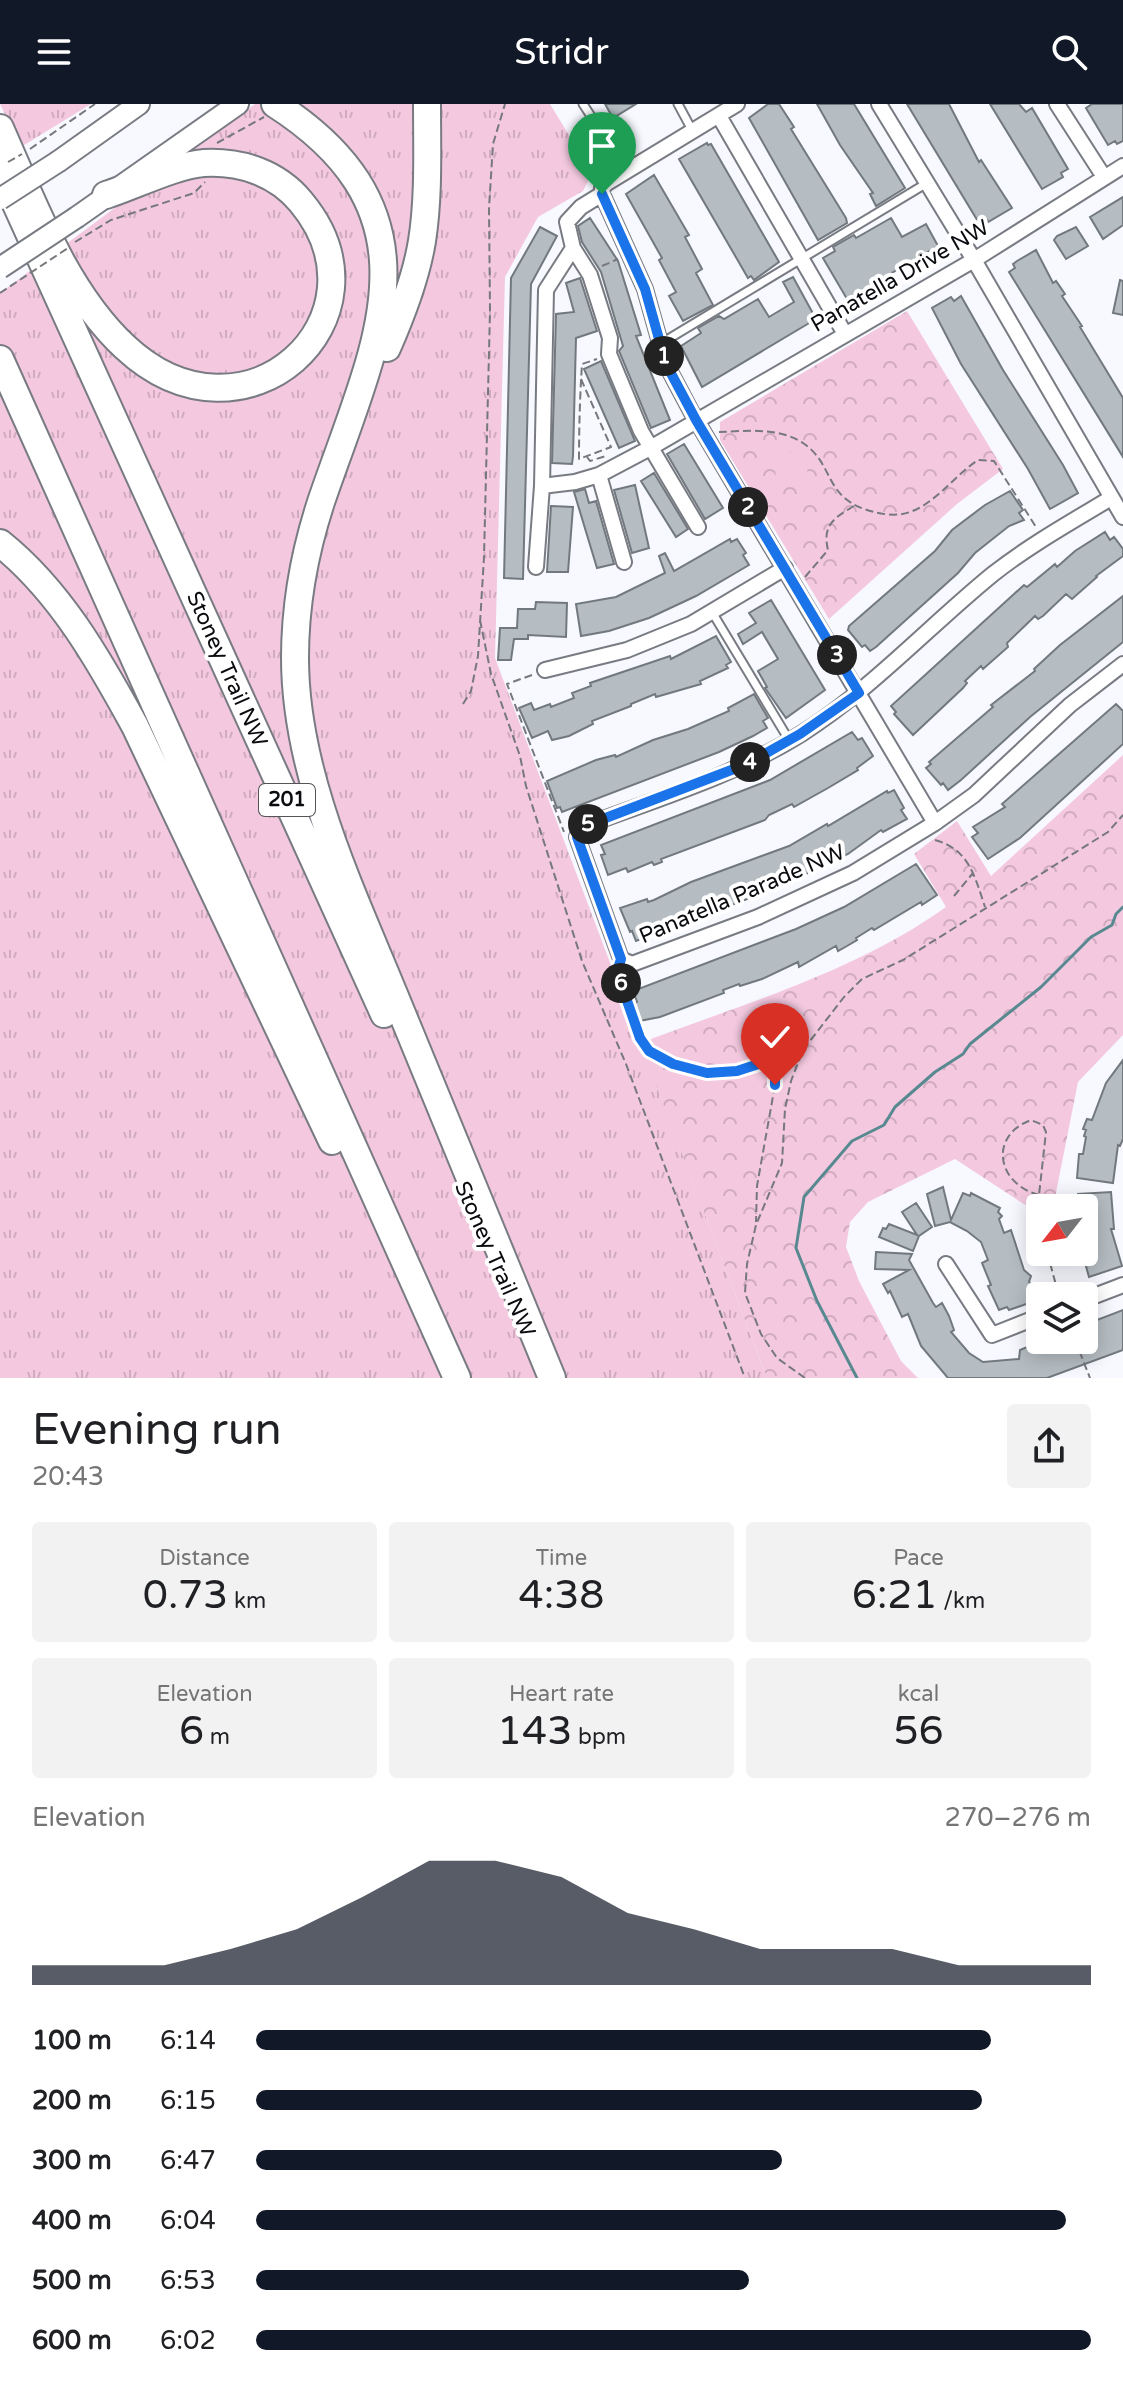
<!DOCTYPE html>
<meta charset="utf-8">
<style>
body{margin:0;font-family:"Varela Round",sans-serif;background:#f2f2f2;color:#202124;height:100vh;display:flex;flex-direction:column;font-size:30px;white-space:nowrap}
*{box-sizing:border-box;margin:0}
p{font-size:26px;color:#757577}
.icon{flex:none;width:44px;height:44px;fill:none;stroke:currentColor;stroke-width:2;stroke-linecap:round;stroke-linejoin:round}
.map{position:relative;height:1274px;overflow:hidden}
.sheet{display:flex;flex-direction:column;background:#fff;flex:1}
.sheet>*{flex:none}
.needle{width:52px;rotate:239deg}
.fabs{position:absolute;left:1026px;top:1090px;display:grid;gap:16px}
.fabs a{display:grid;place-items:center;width:72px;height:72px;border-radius:8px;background:#fff;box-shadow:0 4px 20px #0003;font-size:40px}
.pin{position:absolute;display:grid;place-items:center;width:68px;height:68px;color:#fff;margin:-82px -34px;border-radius:50% 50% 50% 0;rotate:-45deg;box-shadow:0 0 8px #0007}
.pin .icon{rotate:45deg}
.km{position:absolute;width:40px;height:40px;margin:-20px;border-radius:50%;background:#222;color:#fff;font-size:22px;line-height:40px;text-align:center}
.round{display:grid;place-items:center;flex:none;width:84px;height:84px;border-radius:8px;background:#f2f2f2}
.overview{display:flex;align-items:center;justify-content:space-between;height:136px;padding:0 32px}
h1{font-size:44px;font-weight:600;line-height:60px}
.figures{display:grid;grid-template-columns:repeat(3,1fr);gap:12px;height:136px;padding:8px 32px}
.figures div{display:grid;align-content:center;border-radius:8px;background:#f2f2f2;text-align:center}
.figures b{font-size:40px;font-weight:600}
.figures small{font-size:22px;font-weight:400}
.figures p{font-size:22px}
.chart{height:224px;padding:16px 32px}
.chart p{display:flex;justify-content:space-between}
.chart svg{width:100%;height:144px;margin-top:8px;fill:#111827;opacity:.7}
ul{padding:0 32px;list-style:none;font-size:26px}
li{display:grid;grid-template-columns:128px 96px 1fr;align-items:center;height:60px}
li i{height:20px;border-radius:10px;background:#111827}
header{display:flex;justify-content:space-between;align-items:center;height:104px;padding:0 32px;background:#111827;color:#fff;font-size:36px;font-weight:600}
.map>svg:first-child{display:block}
.grass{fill:url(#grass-tufts)}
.forest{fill:url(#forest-crowns)}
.pitch{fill:#f4c9e0}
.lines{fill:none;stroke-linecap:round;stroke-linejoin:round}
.stream{stroke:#588991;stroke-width:3}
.building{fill:#b5bdc3;stroke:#71797f;stroke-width:2}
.lane-casing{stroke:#797b83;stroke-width:11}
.street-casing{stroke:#797b83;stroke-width:18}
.secondary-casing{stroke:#797b83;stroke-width:24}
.highway-casing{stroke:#797b83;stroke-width:30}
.path{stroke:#76787c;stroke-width:2;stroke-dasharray:8 4;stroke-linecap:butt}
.lane{stroke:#fff;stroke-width:7}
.street{stroke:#fff;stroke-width:14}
.secondary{stroke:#fff;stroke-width:20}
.highway{stroke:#fff;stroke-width:26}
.secondary-bridge-casing{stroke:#797b83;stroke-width:24;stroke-linecap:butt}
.path-bridge{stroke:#76787c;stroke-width:2;stroke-dasharray:8 4;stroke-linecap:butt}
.secondary-bridge{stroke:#fff;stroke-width:20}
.route-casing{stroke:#fff;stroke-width:16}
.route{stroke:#1a73e8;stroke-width:10}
.labels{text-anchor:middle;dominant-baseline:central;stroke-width:8;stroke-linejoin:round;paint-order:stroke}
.shield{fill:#fff;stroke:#545456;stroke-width:2}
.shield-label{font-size:20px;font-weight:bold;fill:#0a0b0e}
.street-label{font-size:22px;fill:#0a0b0e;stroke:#fff}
</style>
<header><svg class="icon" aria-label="menu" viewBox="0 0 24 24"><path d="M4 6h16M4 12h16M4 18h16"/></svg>Stridr<svg class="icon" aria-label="search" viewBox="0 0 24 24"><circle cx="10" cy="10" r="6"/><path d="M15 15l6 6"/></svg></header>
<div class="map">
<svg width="1123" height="1274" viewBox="0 0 1123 1274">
<defs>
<pattern id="grass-tufts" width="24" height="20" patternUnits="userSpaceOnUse" patternTransform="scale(2)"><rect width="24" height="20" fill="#f4c9e0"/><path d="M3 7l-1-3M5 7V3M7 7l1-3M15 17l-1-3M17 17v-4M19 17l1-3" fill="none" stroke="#d0abbf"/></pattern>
<pattern id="forest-crowns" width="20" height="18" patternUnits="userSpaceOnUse" patternTransform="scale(2)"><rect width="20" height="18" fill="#f4c9e0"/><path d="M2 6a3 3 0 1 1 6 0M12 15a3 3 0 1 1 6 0" fill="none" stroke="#d0abbf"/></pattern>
</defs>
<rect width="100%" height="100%" fill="#f7f9ff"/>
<path class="grass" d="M0 0H91L21 43Z
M255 0H550L592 69 583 87 538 113 505 173 495 554 767 1274H0V189Z"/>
<path class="forest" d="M907 207 1003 365 957 400 829 515 720 336V318Z
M1123 651V931L1078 978 1053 1104H1040V1134L1033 1106 955 1055 868 1098 850 1118 846 1143 859 1177 901 1257 918 1274H767L640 939C743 900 855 868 946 803L914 750 957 717 991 772Z"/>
<path class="pitch" d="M777 346 809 349 806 381 775 378Z"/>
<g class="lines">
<path class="stream" d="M857 1274 817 1197 796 1144 804 1093 852 1037 884 1021 895 1003 935 968 963 950 970 940 1041 883 1091 833 1112 821 1116 810 1123 803"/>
</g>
<path class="building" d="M605 0H636L613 14Z
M768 0H779L794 23 791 25 846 114 847 119 818 136 749 14Z
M817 0H854L905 84 876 102 870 90 873 89 840 41Z
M907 0H949L979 58 981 56 1012 104 988 118 986 114 979 119Z
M990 0H1019L1026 8 1032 4 1068 65 1061 69 1063 73 1042 85Z
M1092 0H1123V37L1117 40 1115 37 1108 41 1086 4Z
M707 39 708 41 711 40 779 158 754 176 751 172 748 174 679 55Z
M654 71 689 131 685 133 702 165 696 169 713 201 683 217 669 192 676 188 659 156 662 154 626 90Z
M1123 93V121L1103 135 1090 113Z
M590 114 618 157 641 231 636 232 670 316 651 324 619 247 623 242 601 168 582 138 578 122Z
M891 114 902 133 926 120 938 142 847 195 823 154 835 147 833 143 854 131 856 134Z
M540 123 557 132 531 180 523 475 504 474 511 174Z
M1076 123 1088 142 1066 155 1054 136 1057 132Z
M1036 146 1053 179 1056 177 1065 190 1062 192 1082 222 1080 223 1123 294V353L1009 168 1015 164 1013 160 1017 157Z
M793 173 816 215 702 283 681 242 701 229 698 224 719 212 724 215 758 195 769 213 794 198 783 178Z
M580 174 597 227 576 234 573 352 572 360 552 359 556 210 574 208 566 179Z
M1120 176 1123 177V211L1113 209Z
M961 192 1003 266 1063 361 1078 389 1050 405 1028 365 961 260 932 204 951 193 954 197Z
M601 257 635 337 619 344 584 265Z
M684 340 723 404 705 415 667 350Z
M654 369 688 425 676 433 641 377Z
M635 381 649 444 632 449 614 386Z
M585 385 589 399 596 397 614 460 597 464 574 388Z
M1010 387 1023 406 1019 409 1024 416 1009 422 975 449 958 469 876 543 870 547 865 541 862 543 848 526 849 522 935 447 952 426 985 401Z
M551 402 573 403 568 468H547Z
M1105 428 1110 436 1114 433 1123 445V452L1096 472 1097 473 1072 495 1066 490 1043 512 1038 515 1035 512 1007 539 1008 543 983 565 981 562 965 577 967 579 963 584 913 631 894 610 896 608 891 602 1024 481 1027 483 1055 460 1057 463 1075 447Z
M730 435 731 438 737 435 746 449 743 451 749 461 696 492 649 514 609 527 581 532 576 500 616 493 665 469 659 452 665 449 674 467Z
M1123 492V538L1030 613 961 676 948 686 943 679 941 681 926 664 931 660 929 658 993 603 991 601 1035 567 1034 565 1060 541Z
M771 496 825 586 786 614 765 584 767 583 758 567 778 555 762 528 743 540 738 530 756 519 749 509Z
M536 498 567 499 566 533 528 531V535H514L511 556H498L500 524H517L518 505H535Z
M716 532 731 558 726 561 728 564 700 577 701 580 656 593 655 590 631 600V602L592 617 593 620 569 632 552 636 548 627 532 634 519 604 531 599 534 606 550 600 551 603 574 594 572 589 591 582 590 579 670 552 671 555Z
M754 590 768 614 763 617 767 624 753 632 719 648 562 708 560 703 557 704 547 677 596 656 615 651 616 653 653 636 688 625 729 607 728 604Z
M1116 600 1123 607V640L1020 734 988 755 972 733 978 729 973 723 1005 703 1002 700Z
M852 628 858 636 862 634 873 652 857 664 858 666 828 684 794 703 792 700 769 711 765 716 661 755 662 758 654 761 652 758 628 768 626 764 608 771 601 751 605 750 601 741 770 676Z
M894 686 904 704 901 706 907 715 883 728 881 726 848 750 774 785 673 823 636 837 632 827 630 828 620 804 647 795 648 798 654 796 691 778 789 742 827 720 828 722 887 687 888 689Z
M916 760 937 791 922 801 921 798 874 826 872 824 856 834 857 836 847 842 838 847 836 842 799 863 798 858 762 875 740 882 739 880 723 886 724 889 660 913 639 917 632 900 637 898 633 887 796 825 844 803Z
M1123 956V1035L1120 1042 1118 1041 1113 1079 1077 1074 1079 1050H1083L1086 1033 1084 1032 1086 1026 1083 1025 1087 1015 1092 1016 1106 979Z
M943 1083 951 1116 963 1089 970 1092 971 1089 1000 1104 998 1108 1002 1112 999 1115 1004 1129 1011 1126 1024 1166 1031 1172 1029 1178 1039 1187 1035 1197 1009 1206 1007 1203 999 1206 988 1182 991 1181 982 1159 988 1156 981 1138 967 1127 950 1118 935 1122 927 1090Z
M1111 1088 1114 1125H1111L1122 1162 1089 1173 1082 1148H1084V1104H1079L1078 1090Z
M916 1099 932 1123 919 1132 913 1147 879 1133 883 1124 886 1125 889 1120 917 1131 902 1108Z
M876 1148 912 1150 909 1156 933 1199 936 1203 942 1199 949 1212 954 1226 951 1228 969 1249 983 1258 1019 1255 1020 1246 1044 1236H1084V1221L1123 1206V1246L1047 1274H948L921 1242 908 1210 902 1213 890 1187 888 1189 883 1180 909 1166 875 1165Z"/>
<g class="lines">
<g class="lane-casing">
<path id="lane" d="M583 0 602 29 633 63
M678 0 692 26
M660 240 927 79
M712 508 789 636"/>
</g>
<g class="street-casing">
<path id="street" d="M737 0 607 79 602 84V90L645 185 666 260 692 309 935 719 974 691 1070 601 1123 560
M879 0 974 156 1123 413
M1057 0 1104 73
M719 12 845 230
M573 144 590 171 610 234 609 250 641 327 698 423
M599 371 624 458
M542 382 575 378 599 371 652 343 974 156 1123 62
M536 463 542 382 546 186 573 144 567 118 581 103 602 90
M545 566 627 546 691 520 785 464
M935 719 853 769 758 813 632 860 621 855 577 733 582 723C656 695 734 672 801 630 872 585 928 523 993 470 1030 441 1071 418 1111 394
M946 1160 992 1231 1040 1212
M1084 1196 1123 1181"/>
</g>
<g class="secondary-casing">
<path id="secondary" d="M59 57 139 0
M77 113 238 0"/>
</g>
<g class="highway-casing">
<path id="highway" d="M275 0C449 112 374 242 321 398 305 447 295 502 295 554 295 670 351 785 394 890 446 1018 499 1146 552 1274
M0 24C33 98 64 186 125 243 245 355 397 213 301 98 277 69 241 57 204 59 176 61 134 82 106 91
M0 65 384 910
M387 244C402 210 416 174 422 137 429 93 427 45 427 0
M0 255 457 1274
M0 439C60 487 99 556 135 622L332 1037"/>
</g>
<path class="path" d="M217 39 264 13
M30 45 95 0
M75 138 111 116 194 89 205 78
M602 162 618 155
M581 275 611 343 579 355C579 323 580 291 582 260L597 255
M719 328C746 327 779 323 803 339 836 361 822 395 874 408 885 411 900 412 910 408 936 399 955 371 978 356L994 357 1036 423
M587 353 590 357 606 352
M805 473 828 446C822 421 834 414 854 402
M480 516 491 570 520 652 526 682 582 857 626 960 745 1274
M532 571 507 580 564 728
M463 600 471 587 478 552 484 453 490 207 489 104 493 40 505 0
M935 736C969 745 975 773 985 803
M954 792 973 769
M617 867C622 887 635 933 650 947 667 963 698 970 720 969 737 967 752 959 768 957L775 962V981L757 1082 756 1118
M1039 1091C997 1080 988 1032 1031 1016L1043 1021 1046 1028 1039 1091 1040 1104
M1047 1148 1059 1192
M1075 1236 1090 1274
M805 1274 777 1254 761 1230 745 1189 747 1160 756 1121 782 1059 785 1005 791 977 803 946 844 893 862 875 903 856 1108 728 1123 711"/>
<use href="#lane" class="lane"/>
<use href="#street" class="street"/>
<use href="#secondary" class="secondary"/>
<use href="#highway" class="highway"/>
<g class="secondary-bridge-casing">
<path id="secondary-bridge" d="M0 95 59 57
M0 164 77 113"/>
</g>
<path class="path-bridge" d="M8 58 22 50
M0 189 68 144"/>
<use href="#secondary-bridge" class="secondary-bridge"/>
</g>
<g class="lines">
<g class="route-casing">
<path id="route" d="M602 90 645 185 666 260 696 316 859 589 800 630 747 660 582 723 577 733 621 855 617 868 640 934 649 947 673 960 707 969 737 967 768 957 775 962V981"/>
</g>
<use href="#route" class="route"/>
</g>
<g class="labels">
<rect class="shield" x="259" y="680" width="56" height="32" rx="6"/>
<g class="shield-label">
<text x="287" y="696">201</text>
</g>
<g class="street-label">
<text transform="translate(900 172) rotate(-30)">Panatella Drive NW</text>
<text transform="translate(227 565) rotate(66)">Stoney Trail NW</text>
<text transform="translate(742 790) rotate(-23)">Panatella Parade NW</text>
<text transform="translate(495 1155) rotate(66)">Stoney Trail NW</text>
</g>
</g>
</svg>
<div class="fabs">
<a><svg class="needle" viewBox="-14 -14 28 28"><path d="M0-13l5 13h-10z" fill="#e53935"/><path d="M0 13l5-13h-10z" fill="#757577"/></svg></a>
<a><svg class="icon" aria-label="layers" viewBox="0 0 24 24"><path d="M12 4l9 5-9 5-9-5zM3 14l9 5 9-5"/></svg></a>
</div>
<div class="pin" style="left:602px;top:90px;background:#1e9e55"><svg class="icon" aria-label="arrive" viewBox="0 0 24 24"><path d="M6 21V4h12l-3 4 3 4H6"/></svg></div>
<div class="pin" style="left:775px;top:981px;background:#d93025"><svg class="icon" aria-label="check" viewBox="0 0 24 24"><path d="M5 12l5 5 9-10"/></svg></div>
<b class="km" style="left:664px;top:252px">1</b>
<b class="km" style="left:748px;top:403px">2</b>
<b class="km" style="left:837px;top:551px">3</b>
<b class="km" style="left:750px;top:658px">4</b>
<b class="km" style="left:588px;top:720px">5</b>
<b class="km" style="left:621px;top:879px">6</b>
</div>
<section class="sheet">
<div class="overview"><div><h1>Evening run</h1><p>20:43</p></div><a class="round"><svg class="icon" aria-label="share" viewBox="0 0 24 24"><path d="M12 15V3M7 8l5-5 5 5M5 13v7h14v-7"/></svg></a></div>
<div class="figures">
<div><p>Distance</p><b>0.73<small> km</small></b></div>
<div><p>Time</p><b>4:38</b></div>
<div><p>Pace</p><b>6:21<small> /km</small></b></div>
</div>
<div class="figures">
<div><p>Elevation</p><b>6<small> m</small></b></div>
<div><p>Heart rate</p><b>143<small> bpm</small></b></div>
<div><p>kcal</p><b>56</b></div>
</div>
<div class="chart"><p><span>Elevation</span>270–276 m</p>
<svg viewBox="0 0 160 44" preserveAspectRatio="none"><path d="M0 44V38L10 38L20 38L30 33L40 27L50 17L60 6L70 6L80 11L90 22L100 27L110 33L120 33L130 33L140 38L150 38L160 38V44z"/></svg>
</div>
<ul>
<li><b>100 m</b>6:14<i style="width:88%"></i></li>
<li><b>200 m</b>6:15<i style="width:87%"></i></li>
<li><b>300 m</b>6:47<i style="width:63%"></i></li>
<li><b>400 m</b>6:04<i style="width:97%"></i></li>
<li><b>500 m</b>6:53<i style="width:59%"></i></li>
<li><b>600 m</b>6:02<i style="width:100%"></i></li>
</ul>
</section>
